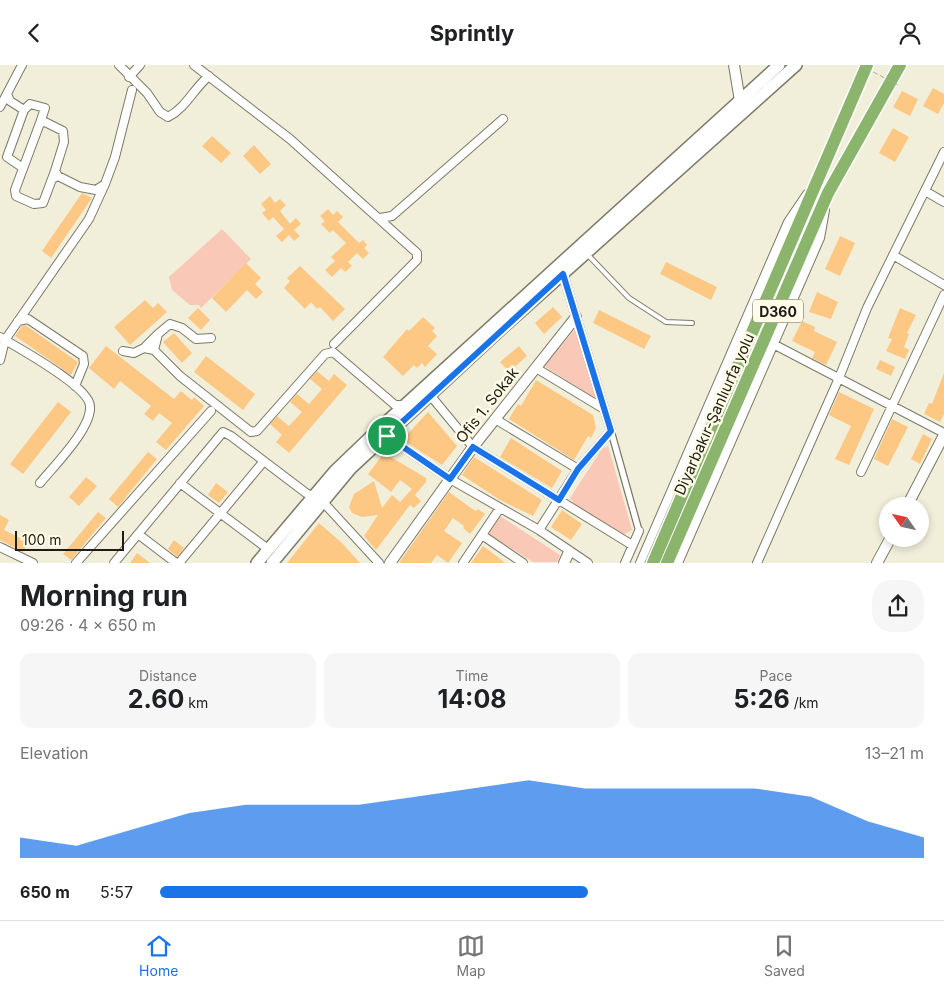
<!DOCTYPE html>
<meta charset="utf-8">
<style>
body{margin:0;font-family:Inter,sans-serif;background:#f6f6f6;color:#202124;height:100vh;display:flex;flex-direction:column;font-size:19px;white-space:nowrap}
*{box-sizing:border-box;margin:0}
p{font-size:16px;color:#757577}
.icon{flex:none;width:28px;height:28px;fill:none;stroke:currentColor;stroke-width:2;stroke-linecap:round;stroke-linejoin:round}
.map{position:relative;height:498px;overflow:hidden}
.sheet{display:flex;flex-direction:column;background:#fff;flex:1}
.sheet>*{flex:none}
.needle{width:32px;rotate:304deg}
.controls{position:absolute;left:879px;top:432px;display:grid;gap:10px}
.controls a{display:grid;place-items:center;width:50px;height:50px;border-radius:50%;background:#fff;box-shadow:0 2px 8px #0003;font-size:25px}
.scale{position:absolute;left:15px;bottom:12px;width:109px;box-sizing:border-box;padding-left:5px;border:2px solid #1d1c15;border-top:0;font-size:14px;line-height:18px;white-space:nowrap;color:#1d1c15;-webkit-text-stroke:4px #fefce7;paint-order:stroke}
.pin{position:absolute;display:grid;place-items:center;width:42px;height:42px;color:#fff;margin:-21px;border:2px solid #fff;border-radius:50%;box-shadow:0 1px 5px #0007}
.round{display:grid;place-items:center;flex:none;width:52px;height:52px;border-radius:20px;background:#f6f6f6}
.overview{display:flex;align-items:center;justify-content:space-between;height:85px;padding:0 20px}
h1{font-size:28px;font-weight:700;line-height:38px}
.figures{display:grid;grid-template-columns:repeat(3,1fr);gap:8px;height:85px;padding:5px 20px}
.figures div{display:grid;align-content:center;border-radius:12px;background:#f6f6f6;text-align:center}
.figures b{font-size:25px;font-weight:700}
.figures small{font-size:14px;font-weight:400}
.figures p{font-size:14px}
.chart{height:140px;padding:10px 20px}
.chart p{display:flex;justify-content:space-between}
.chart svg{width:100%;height:90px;margin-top:5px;fill:#1a73e8;opacity:.7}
ul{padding:0 20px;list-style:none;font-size:16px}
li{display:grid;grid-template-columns:80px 60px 1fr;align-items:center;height:38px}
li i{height:12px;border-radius:6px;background:#1a73e8}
header{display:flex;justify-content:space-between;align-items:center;height:65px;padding:0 20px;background:#fff;font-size:22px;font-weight:700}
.tabs{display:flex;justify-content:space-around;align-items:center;height:70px;border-top:1px solid #e0e0e0;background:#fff;font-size:14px;color:#757577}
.tabs a{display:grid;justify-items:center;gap:2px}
.tabs .selected{color:#1a73e8}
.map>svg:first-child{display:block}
.green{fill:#f9c8b6}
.building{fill:#fdc784}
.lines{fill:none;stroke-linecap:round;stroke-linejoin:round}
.service-casing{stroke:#7b7967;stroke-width:6}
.pedestrian-casing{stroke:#7b7967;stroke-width:8}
.minor-casing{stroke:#7b7967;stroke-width:10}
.tertiary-casing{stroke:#7b7967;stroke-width:12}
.secondary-casing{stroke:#7b7967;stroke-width:14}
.trunk-casing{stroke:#fff;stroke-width:15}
.service{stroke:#fff;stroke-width:4}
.pedestrian{stroke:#fff;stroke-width:5.5}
.minor{stroke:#fff;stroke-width:8}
.tertiary{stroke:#fff;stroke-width:10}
.secondary{stroke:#fff;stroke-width:11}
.trunk{stroke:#8bb46c;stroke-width:12}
.path-bridge{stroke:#aeac9c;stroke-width:1;stroke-dasharray:5 2.5;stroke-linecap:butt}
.route-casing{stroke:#fff;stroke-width:10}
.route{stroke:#1a73e8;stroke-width:6}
.labels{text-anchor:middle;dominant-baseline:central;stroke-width:5;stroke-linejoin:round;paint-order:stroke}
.shield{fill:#fefce7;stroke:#605f54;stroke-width:1}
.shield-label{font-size:14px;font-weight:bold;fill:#1d1c15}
.street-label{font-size:15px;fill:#1d1c15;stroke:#fefce7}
</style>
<header><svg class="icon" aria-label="back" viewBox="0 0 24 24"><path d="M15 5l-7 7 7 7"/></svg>Sprintly<svg class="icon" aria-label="person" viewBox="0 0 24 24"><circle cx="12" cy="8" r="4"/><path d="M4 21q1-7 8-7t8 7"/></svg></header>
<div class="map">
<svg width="944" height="498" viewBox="0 0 944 498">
<rect width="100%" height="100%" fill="#f1efda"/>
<path class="green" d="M222 164 251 194 201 243 199 240H190L172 225 169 212Z
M577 262 598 331 593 332 544 301Z
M608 381 632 465 623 470 575 440 570 433 602 384Z
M500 451 560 490 557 497H533L488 469Z"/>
<path class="building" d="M933 23 944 29V38L938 49 923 41Z
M902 26 918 34 910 51 893 42Z
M893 63 909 72 895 97 879 88Z
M212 71 231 88 221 98 202 81Z
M254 80 271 99 260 109 243 91Z
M82 128 92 133 51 193 42 186Z
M270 131 275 138 280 134 286 140 280 146 290 159 296 153 301 159 294 165 300 171 294 176 289 170 282 177 276 171 284 164 273 152 269 156 262 148 266 145 261 139Z
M328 144 333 150 337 146 343 152 338 157 359 178 363 175 367 180 364 183 369 188 363 194 357 188 348 197 352 201 345 207 341 203 332 212 325 205 335 196 331 192 346 178 333 165 330 168 321 159 325 156 320 151Z
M840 171 855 178 840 211 825 204Z
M666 197 717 222 711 235 660 209Z
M246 198 261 213 255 219 263 227 256 234 247 225 226 247 212 233Z
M300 201 345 244 333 256 320 242 317 244 311 237 305 244 284 223 290 216 287 213Z
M817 227 838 237 831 254 809 247Z
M145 235 153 243 158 238 167 247 130 280 114 262Z
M553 242 562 252 544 269 535 258Z
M198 243 210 255 201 265 188 253Z
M900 243 916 250 907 268 909 269 904 282 909 285 905 294 886 286 892 274 888 273Z
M599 245 651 271 644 284 593 258Z
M423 252 435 263 432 266 437 271 428 281 437 289 425 302 422 298 417 303 414 300 403 311 383 292 407 264 409 266Z
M802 256 815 262 814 266 837 277 826 300 812 293 815 287 792 276Z
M25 260 78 297 71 310 15 271 22 261Z
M174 268 192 288 182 298 163 277Z
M106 281 174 334 181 326 192 335 194 332 204 341 166 385 156 377 172 358 159 348 153 356 144 349 151 341 120 316 114 324 89 303Z
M519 281 527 291 509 307 500 297Z
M206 291 255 329 243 345 194 307Z
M880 295 895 302 891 311 876 304Z
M317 306 329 316 334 309 347 320 289 388 276 377 282 370 270 359 277 351 289 361 302 347 290 337 297 329 309 339 322 324 310 314Z
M944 308V349L940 357 924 349 929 338 932 339Z
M536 315 593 350 596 363 591 373 588 371 574 395 509 354 518 339 521 341Z
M839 327 874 344 849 400 835 394 851 361 829 350Z
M58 337 71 347 23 409 10 399Z
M428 347 457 381 442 400 406 377 404 373Z
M892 354 908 362 888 401 874 394Z
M923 369 932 374 920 399 911 394Z
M511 373 562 406 552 423 500 392Z
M148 387 157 394 118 442 109 434Z
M384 388 426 413V417L415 430 421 436 414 443 410 440 376 485 364 471 378 450 362 452 352 448 349 442 354 429 374 416 382 443 392 430 400 437 412 424 400 415 391 427 368 409Z
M474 392 542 435 533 451 500 435 462 410Z
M86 412 97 421 79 441 69 432Z
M216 418 228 427 219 438 208 430Z
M449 427 471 443 476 446 478 444 485 449 470 469 463 463 464 461 453 453 444 466 462 478 448 498 437 490 431 498H399Z
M562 445 582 459 571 475 551 462Z
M98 447 106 453 71 495 63 489Z
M0 450 9 455 4 465 28 477 23 487 0 475Z
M319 458 342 478 360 498H287Z
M174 475 184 483 177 492 168 484Z
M483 481 499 493 505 498H471Z
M137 488 150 498H130Z"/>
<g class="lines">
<g class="service-casing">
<path id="service" d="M588 190 629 233 666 257 692 258"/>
</g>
<g class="pedestrian-casing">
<path id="pedestrian" d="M611 366 639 466"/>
</g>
<g class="minor-casing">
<path id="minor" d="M119 0 147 28 160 47 168 52C186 43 194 23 209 11
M194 0 290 74 417 188V195L334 279
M129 12 140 0
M7 29 10 36 24 45
M0 42 22 0
M23 103 7 92 24 45 30 39 45 43 40 58
M58 111 55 106 52 114 58 111 80 122 96 125 105 119 115 92 132 25
M52 114 43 138 34 139 16 131 15 125 40 58 45 57 63 66 64 77 55 106
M925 126 944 137
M380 153 392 151 503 54
M893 190 944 220
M18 256 28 254 83 291 84 299 75 321
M158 269 170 259 182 263 196 274 211 273
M0 272C18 283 89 321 90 341 92 363 54 401 40 418
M775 280 944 368
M144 283 158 269 154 285
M123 286 134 288 144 283 154 285 180 311 251 367 257 366 325 289 333 287 395 340H405
M0 295 5 275 89 154 105 119
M536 303 604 344
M430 330 473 382 632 480
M495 354 578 404
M387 371 450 414 539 465 588 498
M861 407 944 230
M180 418 268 484
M539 465 578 404 611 366 563 209
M138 469 176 498
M482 470 523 498
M0 482 33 498
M76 498 211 346
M114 498 223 367 231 371 306 428 323 437 379 498
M179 498 264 396
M463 498 500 443
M625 498 639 466
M640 498 788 157 807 129
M678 498 820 173 825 145
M757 498 839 313 867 243 944 87"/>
</g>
<g class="tertiary-casing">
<path id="tertiary" d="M734 0 740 36
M907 441 944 370
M390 498 473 382 576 252
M564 498 569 487
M877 498 890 474"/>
</g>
<g class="secondary-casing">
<path id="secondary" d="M257 498 335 406 383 360 779 0
M272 498 351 403 501 264 796 0"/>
</g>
<g class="trunk-casing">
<path id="trunk" d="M653 498 867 0
M667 498 828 128 900 0"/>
</g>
<use href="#service" class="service"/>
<use href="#pedestrian" class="pedestrian"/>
<use href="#minor" class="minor"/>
<use href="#tertiary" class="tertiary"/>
<use href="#secondary" class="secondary"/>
<use href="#trunk" class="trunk"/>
<path class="path-bridge" d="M860 0 898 20"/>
</g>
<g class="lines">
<g class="route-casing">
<path id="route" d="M563 209 611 366 578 404 559 435 473 382 450 414 387 371Z"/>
</g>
<use href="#route" class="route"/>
</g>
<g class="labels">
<rect class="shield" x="753" y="234.5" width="50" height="23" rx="4"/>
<g class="shield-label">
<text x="778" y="246">D360</text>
</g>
<g class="street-label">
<text transform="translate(487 340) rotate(-52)">Ofis 1. Sokak</text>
<text transform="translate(714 349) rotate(-66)">Diyarbakır-Şanlıurfa yolu</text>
</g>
</g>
</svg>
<div class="controls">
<a><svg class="needle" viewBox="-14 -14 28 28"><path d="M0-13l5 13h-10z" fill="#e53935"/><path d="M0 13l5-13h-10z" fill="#757577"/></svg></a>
</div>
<div class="scale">100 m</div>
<div class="pin" style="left:387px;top:371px;background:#1e9e55"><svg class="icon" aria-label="arrive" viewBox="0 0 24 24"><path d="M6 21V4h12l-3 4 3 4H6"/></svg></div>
</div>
<section class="sheet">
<div class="overview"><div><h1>Morning run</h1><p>09:26 · 4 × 650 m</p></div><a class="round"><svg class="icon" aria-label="share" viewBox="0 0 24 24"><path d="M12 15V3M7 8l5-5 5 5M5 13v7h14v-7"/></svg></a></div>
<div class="figures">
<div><p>Distance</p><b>2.60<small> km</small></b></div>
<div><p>Time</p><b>14:08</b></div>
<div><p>Pace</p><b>5:26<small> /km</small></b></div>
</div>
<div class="chart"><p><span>Elevation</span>13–21 m</p>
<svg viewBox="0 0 160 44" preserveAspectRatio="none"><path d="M0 44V34L10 38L20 30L30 22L40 18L50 18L60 18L70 14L80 10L90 6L100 10L110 10L120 10L130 10L140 14L150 26L160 34V44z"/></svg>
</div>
<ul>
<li><b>650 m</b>5:57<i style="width:56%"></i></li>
</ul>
</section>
<nav class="tabs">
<a class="selected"><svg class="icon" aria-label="home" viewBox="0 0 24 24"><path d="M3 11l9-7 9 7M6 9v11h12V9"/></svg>Home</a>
<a><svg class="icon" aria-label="map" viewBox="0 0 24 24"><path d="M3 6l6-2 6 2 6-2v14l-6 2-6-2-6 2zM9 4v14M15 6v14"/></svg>Map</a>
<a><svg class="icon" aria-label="saved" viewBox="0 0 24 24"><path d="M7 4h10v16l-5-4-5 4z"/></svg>Saved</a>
</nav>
